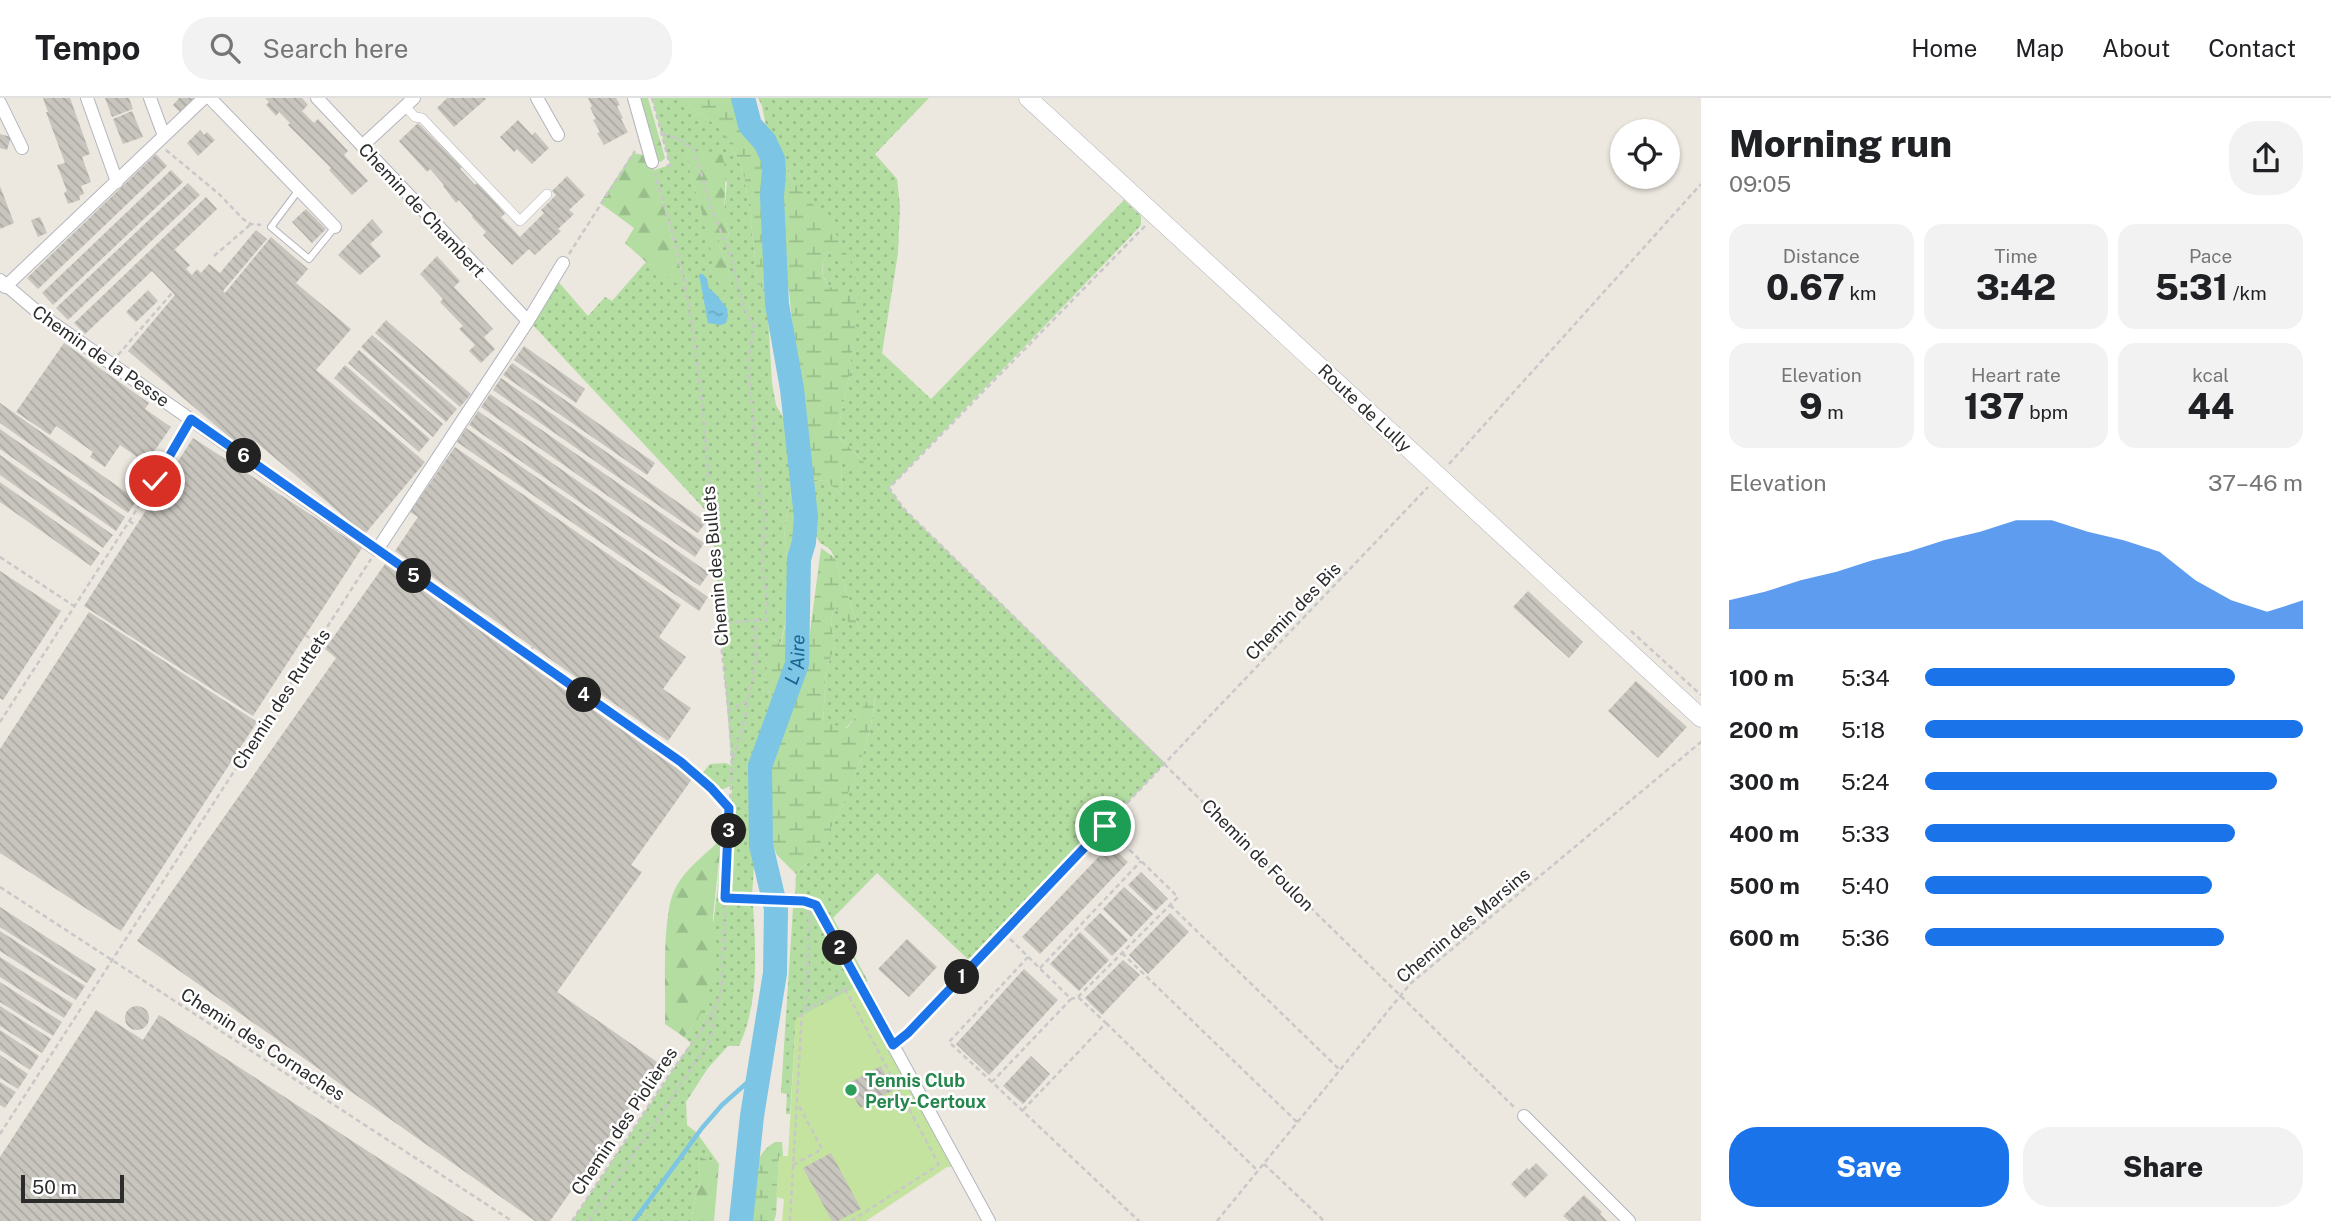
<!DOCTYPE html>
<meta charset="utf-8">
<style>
body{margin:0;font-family:"Public Sans",sans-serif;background:#f2f2f2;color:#202124;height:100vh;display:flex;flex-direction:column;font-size:26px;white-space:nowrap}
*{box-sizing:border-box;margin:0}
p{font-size:23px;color:#757577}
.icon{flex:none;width:38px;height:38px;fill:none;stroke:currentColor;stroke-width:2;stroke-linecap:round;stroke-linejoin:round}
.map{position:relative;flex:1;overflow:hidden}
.details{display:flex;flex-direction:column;background:#fff;width:630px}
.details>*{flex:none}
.controls{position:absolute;left:1610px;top:21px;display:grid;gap:14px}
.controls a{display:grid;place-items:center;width:70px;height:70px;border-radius:50%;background:#fff;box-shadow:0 2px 5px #0004;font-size:35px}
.scale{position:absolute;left:21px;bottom:18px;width:103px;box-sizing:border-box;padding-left:7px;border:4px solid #2c2c2c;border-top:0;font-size:19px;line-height:24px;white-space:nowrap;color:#2c2c2c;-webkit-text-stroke:5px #fff;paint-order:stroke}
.pin{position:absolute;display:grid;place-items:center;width:60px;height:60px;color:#fff;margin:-30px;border:4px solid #fff;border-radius:50%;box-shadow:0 2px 7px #0007}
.km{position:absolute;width:35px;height:35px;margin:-18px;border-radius:50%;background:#222;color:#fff;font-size:19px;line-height:35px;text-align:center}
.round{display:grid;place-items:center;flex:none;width:74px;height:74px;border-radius:28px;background:#f2f2f2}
.overview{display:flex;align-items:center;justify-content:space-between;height:119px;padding:0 28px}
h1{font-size:38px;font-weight:800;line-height:52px}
.stats{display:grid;grid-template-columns:repeat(3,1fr);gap:10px;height:119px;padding:7px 28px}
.stats div{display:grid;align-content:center;border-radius:18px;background:#f2f2f2;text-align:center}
.stats b{font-size:35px;font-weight:800}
.stats small{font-size:19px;font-weight:400}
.stats p{font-size:19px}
.chart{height:196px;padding:14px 28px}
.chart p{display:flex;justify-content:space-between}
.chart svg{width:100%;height:126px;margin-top:7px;fill:#1a73e8;opacity:.7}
.action{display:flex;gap:14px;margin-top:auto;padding:14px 28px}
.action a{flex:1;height:80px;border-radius:28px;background:#1a73e8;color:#fff;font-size:28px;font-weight:800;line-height:80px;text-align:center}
.action a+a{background:#f2f2f2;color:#202124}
ul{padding:0 28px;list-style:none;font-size:23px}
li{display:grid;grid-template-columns:112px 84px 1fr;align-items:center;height:52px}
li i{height:18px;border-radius:9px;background:#1a73e8}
header{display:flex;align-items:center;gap:42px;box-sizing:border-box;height:98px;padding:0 35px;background:#fff;border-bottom:2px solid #e0e0e0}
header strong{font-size:33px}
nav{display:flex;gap:38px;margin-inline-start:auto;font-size:24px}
.search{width:490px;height:63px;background:#f2f2f2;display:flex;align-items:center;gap:18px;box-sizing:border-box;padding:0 24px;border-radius:28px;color:#757577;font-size:26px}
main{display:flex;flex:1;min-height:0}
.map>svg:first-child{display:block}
.grass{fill:url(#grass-dots);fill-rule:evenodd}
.forest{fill:url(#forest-firs)}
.wetland{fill:url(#wetland-marsh)}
.pitch{fill:#c3e39e}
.water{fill:url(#water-ripples)}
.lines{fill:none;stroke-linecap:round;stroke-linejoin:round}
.stream{stroke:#7cc5e4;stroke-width:4.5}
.river{stroke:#7cc5e4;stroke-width:24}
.building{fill:url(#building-back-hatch)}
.service-casing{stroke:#b3b5be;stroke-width:8}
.pedestrian-casing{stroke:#b3b5be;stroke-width:10}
.minor-casing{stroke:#b3b5be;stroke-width:14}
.secondary-casing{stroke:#b3b5be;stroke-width:19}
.path{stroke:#c8c8c8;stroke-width:2.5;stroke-dasharray:5 3.5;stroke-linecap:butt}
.service{stroke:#fff;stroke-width:6}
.pedestrian{stroke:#fff;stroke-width:9}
.minor{stroke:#fff;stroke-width:12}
.secondary{stroke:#fff;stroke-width:18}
.route-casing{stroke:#fff;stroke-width:14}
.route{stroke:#1a73e8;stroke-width:9}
.leisure-dot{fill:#2e9e5b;stroke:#fff;stroke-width:2.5}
.labels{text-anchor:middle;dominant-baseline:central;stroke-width:5;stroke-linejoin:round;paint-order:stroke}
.street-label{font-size:18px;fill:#2c2c2c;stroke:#fff}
.leisure-label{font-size:18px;font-weight:bold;fill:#27864d;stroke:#fff;text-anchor:start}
.water-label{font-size:19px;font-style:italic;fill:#1a6491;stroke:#fff}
</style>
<header>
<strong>Tempo</strong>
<div class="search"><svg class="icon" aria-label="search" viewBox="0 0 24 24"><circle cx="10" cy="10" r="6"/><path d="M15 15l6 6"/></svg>Search here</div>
<nav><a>Home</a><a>Map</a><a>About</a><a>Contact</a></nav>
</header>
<main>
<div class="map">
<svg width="1701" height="1123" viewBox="0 0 1701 1123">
<defs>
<pattern id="grass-dots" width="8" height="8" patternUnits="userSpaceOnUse" patternTransform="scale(1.75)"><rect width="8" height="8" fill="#b3dda1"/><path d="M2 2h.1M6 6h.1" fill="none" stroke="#9abe8b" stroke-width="1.8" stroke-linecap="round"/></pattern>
<pattern id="forest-firs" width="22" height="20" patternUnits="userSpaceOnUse" patternTransform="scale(1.75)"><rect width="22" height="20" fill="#b3dda1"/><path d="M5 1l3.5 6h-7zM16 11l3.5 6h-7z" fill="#9abe8b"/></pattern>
<pattern id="wetland-marsh" width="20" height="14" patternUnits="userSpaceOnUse" patternTransform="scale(1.75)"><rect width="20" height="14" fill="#b3dda1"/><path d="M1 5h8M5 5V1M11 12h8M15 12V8" fill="none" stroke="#9abe8b"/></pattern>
<pattern id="water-ripples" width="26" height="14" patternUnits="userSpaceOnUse" patternTransform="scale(1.75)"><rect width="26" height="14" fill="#7cc5e4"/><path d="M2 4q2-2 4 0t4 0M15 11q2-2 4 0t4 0" fill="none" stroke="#6ba9c4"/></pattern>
<pattern id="building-back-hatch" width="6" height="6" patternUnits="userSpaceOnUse" patternTransform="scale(1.75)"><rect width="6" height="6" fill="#c8c5be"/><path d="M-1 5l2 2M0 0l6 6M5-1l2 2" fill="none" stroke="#aca9a3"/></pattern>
</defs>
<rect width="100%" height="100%" fill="#ece7df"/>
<path class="grass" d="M652 0H687L691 11 721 30 739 63 744 78 750 114 757 180 767 202 772 285 776 307 786 325 793 384 784 431 789 482V509L780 548 774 541 762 592 771 594 753 683 755 754 752 797H738V806L753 807C756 854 759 905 739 948H728L708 970 686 1004 687 1027 697 1035 719 1066 700 1059 699 1083 691 1123H572L691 945 684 939 702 914 718 787 720 753 717 745 729 734 732 686C720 697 711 689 699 679L710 666 726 665 732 668 711 418 531 225 556 181 588 218 605 199 612 203 646 164 686 191 654 72 670 67ZM685 55 727 84 724 114 729 138 717 141 729 174 732 191 702 115Z
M758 0H929L875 56 897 81 900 108 898 155 882 255 931 301 1124 102 1141 118V127L1128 141 889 390 904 411 1165 665 974 867 877 775 833 820 868 883 796 921 790 1016H786L787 996 781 995 793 810H804V800H795L796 776C833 744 875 644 875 595L846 630 823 625 826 572 836 545C831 533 829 521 835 510L860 533 835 460 830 451 820 445 812 431 816 422 808 381 827 383 841 397 842 355 864 364 837 337 849 278 858 196C833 197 814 183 827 156L833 154 841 161 811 106 792 82 773 40 767 34 762 8Z"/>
<path class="forest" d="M639 0H648L665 60 661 64 655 61Z
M704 52 722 57C729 77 723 95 725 115 725 123 728 131 729 139L717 141 729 174 732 191 720 192 702 115 685 55Z
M633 55 644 57 652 64 686 192 646 164 625 145 634 130 600 105Z
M717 745 720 753 713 819V874L709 896 702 914 684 939 665 926C666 893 661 815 676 789 685 772 703 758 717 745Z
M700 1059 719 1066 714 1123H691L699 1083Z"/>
<path class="wetland" d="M687 0H738L746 29 767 71V202L757 180 750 114 744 78 739 63 721 30 691 11Z
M782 61 792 82 833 130 854 171 856 181 833 154 827 156C813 183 833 197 859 196L849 278 837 337 864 364 858 370 842 355 841 397 827 383 808 381 789 193 780 159V108L784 98Z
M793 384 796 432 790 461 793 484 792 565 760 645 771 594 762 592 773 541 781 547 789 509V482L784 431Z
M821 450 835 460 861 536 835 510C829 522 831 533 836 545L826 572 823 624 847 630 875 593C875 644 834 743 796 776L777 757 770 741 769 667 789 606 804 580Z
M775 1044H782L783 1058H779L776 1117 774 1123H749C752 1096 748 1059 775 1044Z"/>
<path class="pitch" d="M855 889 952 1069H947L866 1123H782L784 1101 776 1099 779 1058H788L796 921Z"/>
<path class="water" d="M699 176H703L707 181 709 191C717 196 721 203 727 210L728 218 726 225 721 227 708 225Z"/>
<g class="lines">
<path class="stream" d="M634 1123 702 1030 722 1007 758 975"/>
<path class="river" id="s1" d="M741 1123 752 1018 775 875 776 811 761 747 760 668 797 566 799 461 804 444 806 419 792 291 777 206 772 99 774 72 773 61 765 44 750 27 743 0"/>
</g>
<path class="building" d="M43 0H70L90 56 82 59 91 84 81 88 84 96 79 98 80 102 68 106 64 95 67 93 57 67 65 65 46 14H48Z
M105 0H129L133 11 112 19Z
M179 0H194L180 14 173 7Z
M265 0H302L308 7 302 13 314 25 318 21 348 53 344 57 368 83 352 97 329 72 331 70 288 27 290 25 279 14 276 18 266 7 269 4Z
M447 0H485L486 1 454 29 437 10Z
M588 0H616L620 7 617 8 623 20 621 21 628 34 604 47 597 35 600 34 593 22 596 21 590 10 592 8Z
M132 13 143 39 123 46 113 21Z
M518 22 532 37 535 34 549 50 532 66 517 51 514 54 500 39Z
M418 25 462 69 460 71 475 87 477 85 491 99 505 116 501 119 520 139 544 115 541 112 556 97 552 93 567 78 585 97 569 112 574 116 558 131 561 133 535 157 529 151 512 167 483 137 486 134 472 119 473 118 459 102 456 105 443 88 444 87 430 71 427 74 399 43Z
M200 32 204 37 207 34 215 42 198 58 187 45Z
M0 36 11 39 7 52 0 50Z
M156 56 167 68 38 191 27 180Z
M171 72 183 84 53 207 42 195Z
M188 85 200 97 68 222 56 210Z
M0 88 14 125 0 131Z
M206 99 217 111 171 155 175 152 190 167 186 171 192 177 197 171 201 175 209 166 220 175 256 132 267 141 223 193 225 195 271 139 308 171 296 185 351 231 316 272 425 364 365 436 256 344 247 354 128 253 175 197 152 173 85 236 74 225Z
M306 111 326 131 312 145 292 124Z
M40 119 47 135 38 139 31 122Z
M372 121 383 134 370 146 381 158 360 177 338 157Z
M437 158 460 183 454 189 493 231 484 239 495 251 481 265 469 253 475 247 459 231 463 228 440 204 443 201 420 176Z
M148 192 158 203 136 224 126 214Z
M386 222 471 296 460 309 375 235Z
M372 237 457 311 446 324 361 249Z
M64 245 149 305 145 311 171 329 146 365 120 347 105 369 90 359 93 354 56 328 50 337 16 314Z
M524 248 585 291 576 305 514 262Z
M359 252 443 326 433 339 348 265Z
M512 265 655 365 647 377 503 277Z
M345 267 430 341 419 354 334 280Z
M501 280 706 424 698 435 493 292Z
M490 296 704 445 695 459 481 309Z
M0 305 137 402 128 415 0 325Z
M478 313 709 475 700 488 469 327Z
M466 330 708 499 699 513 457 344Z
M0 331 125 419 116 433 0 351Z
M193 340 362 450 253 618 84 508Z
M455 349 681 507 659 539 686 559 663 591 691 610 668 643 395 453 418 419 410 414Z
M0 357 113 437 103 450 0 377Z
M0 384 100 455 91 468 0 404Z
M385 466 692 681 631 767 642 774 557 894 660 966 550 1123H535L137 843 336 560 325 551Z
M0 473 61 513 3 602 0 600Z
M1528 493 1583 544 1569 560 1513 509Z
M89 514 257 624 121 833 0 755V651Z
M1636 583 1687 629 1658 660 1608 613Z
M1110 747 1128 764 1040 856 1022 839Z
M1141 774 1168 801 1155 813 1128 787Z
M1124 789 1153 816 1131 839 1103 811Z
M0 809 96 871 87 885 0 829Z
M1100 815 1128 842 1112 858 1084 831Z
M1170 815 1189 834 1148 876 1129 857Z
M0 833 85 888 76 902 0 853Z
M1080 834 1109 862 1079 893 1050 866Z
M907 841 937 869 909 899 878 871Z
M0 859 73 906 64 920 0 879Z
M1123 862 1140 877 1102 917 1085 900Z
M1024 871 1058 902 989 977 956 946Z
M0 884 62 924 53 938 0 904Z
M125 920a12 12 0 1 1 24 0a12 12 0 1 1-24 0Z
M0 908 51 941 42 955 0 928Z
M96 912 143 942 159 917 475 1123H0V1059Z
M0 932 39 958 30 972 0 952Z
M0 957 28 976 18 991 0 980Z
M1031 958 1050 976 1023 1006 1003 988Z
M881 968 894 992 860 1010 847 986Z
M0 984 16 994 5 1010 0 1007Z
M831 1055 861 1111 838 1123H832L803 1070Z
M1536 1065 1548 1077 1525 1100 1511 1086 1527 1070 1529 1072Z
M1584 1097 1602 1114 1600 1116 1607 1123H1569L1563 1118Z"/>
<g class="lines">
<g class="service-casing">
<path id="service" d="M298 93 271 129 309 161 335 129"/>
</g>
<g class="pedestrian-casing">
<path id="pedestrian" d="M405 8 415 19 422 20 520 123 547 96"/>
</g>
<g class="minor-casing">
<path id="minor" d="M87 0 117 84
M150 0 164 38
M210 0 335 129
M317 0 528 223
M537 0 558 37
M634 0 652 64
M0 5 22 50
M362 48 414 0
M0 182 40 216 377 452 528 223 563 165
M5 189 204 0
M858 883 989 1123
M1524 1018 1629 1123"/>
</g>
<g class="secondary-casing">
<path id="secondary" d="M1028 0 1701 620"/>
</g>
<path class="path" d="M652 0 670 67 663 69
M662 36 678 41 694 51 711 109 731 159 744 210 754 227 748 267 761 405 765 412 762 470 767 497V522H755
M166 52 219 96 243 121 251 126 261 127
M1145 128 889 390 904 411 1514 1009
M569 156 635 53
M214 158 251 126
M118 257 172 195
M1449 366 1701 86
M129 423 137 428
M0 459 74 508
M388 460 681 664 711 690 729 710
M719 526 755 522 756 563 748 603 728 613
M1631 533 1701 597
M305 537 317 545
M526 558 533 549
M0 624 155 383 184 334
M733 660 743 629 748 603
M0 789 512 1123
M726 800 804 803 816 806 852 871
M1170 807 1340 972
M1004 835 1071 901 992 984 1139 1123
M1122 855 1297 1024
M1040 870 1141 763
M845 891 939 1067
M1078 899 1178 799 1105 728
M806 911 810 804
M1106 925 1258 1073
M904 939 1428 389
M992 984 949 944 1028 859
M1023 1012 1106 925 1078 899 1071 901
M0 1036 371 461
M1264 1066 1324 1123
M793 1067 822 1051 798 1006
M572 1123 669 977 706 926 720 899 722 878 729 710C737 649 724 586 719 525 709 416 707 301 686 193 679 154 666 115 655 76
M589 1123 711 941 716 912
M790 1123 802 914 849 889
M851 1123 940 1066
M1217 1123 1410 886 1701 644"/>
<use href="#service" class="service"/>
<use href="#pedestrian" class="pedestrian"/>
<use href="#minor" class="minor"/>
<use href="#secondary" class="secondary"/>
</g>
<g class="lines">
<g class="route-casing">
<path id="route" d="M155 383 191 321 681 664 711 690 729 710 725 800 804 803 816 807 893 947 908 935 1105 728"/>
</g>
<use href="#route" class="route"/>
</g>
<circle class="leisure-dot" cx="851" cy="992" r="7"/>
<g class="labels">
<g class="street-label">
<text transform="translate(422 112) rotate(47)">Chemin de Chambert</text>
<text transform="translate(101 258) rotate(35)">Chemin de la Pesse</text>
<text transform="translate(1365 310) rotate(43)">Route de Lully</text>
<text transform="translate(715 468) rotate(-95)">Chemin des Bullets</text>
<text transform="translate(1293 513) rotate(-46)">Chemin des Bis</text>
<text transform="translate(281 601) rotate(-57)">Chemin des Ruttets</text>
<text transform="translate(1258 757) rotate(45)">Chemin de Foulon</text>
<text transform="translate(1463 827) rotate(-40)">Chemin des Marsins</text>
<text transform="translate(263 946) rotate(33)">Chemin des Cornaches</text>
<text transform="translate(624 1023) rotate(-56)">Chemin des Piolières</text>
</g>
<g class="leisure-label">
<text x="865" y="982">Tennis Club<tspan x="865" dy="21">Perly-Certoux</tspan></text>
</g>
<g class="water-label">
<text stroke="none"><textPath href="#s1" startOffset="572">L'Aire</textPath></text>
</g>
</g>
</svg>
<div class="controls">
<a><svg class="icon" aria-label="locate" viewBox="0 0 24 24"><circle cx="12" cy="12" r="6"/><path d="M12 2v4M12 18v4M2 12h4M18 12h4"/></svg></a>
</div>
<div class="scale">50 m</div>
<div class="pin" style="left:1105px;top:728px;background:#1e9e55"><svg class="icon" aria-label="arrive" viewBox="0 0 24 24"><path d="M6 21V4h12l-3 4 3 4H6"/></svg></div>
<div class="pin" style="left:155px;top:383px;background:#d93025"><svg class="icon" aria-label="check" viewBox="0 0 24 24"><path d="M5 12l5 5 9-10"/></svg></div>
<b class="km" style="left:962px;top:879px">1</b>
<b class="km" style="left:840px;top:850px">2</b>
<b class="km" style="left:729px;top:733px">3</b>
<b class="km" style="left:584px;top:597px">4</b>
<b class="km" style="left:414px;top:478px">5</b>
<b class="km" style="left:244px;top:358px">6</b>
</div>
<section class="details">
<div class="overview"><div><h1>Morning run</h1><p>09:05</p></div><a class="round"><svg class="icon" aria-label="share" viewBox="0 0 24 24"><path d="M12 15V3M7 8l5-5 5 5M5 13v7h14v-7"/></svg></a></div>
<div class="stats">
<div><p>Distance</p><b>0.67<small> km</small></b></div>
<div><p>Time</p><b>3:42</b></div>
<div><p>Pace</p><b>5:31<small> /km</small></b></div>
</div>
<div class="stats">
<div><p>Elevation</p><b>9<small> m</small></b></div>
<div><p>Heart rate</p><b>137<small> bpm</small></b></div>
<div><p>kcal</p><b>44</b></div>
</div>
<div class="chart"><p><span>Elevation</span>37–46 m</p>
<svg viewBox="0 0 160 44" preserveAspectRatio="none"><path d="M0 44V34L10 31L20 27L30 24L40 20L50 17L60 13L70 10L80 6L90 6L100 10L110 13L120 17L130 27L140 34L150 38L160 34V44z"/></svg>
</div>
<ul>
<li><b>100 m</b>5:34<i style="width:82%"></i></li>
<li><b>200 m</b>5:18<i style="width:100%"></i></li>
<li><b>300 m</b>5:24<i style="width:93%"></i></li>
<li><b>400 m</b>5:33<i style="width:82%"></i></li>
<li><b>500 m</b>5:40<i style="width:76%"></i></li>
<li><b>600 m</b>5:36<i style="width:79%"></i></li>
</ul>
<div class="action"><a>Save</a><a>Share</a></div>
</section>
</main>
